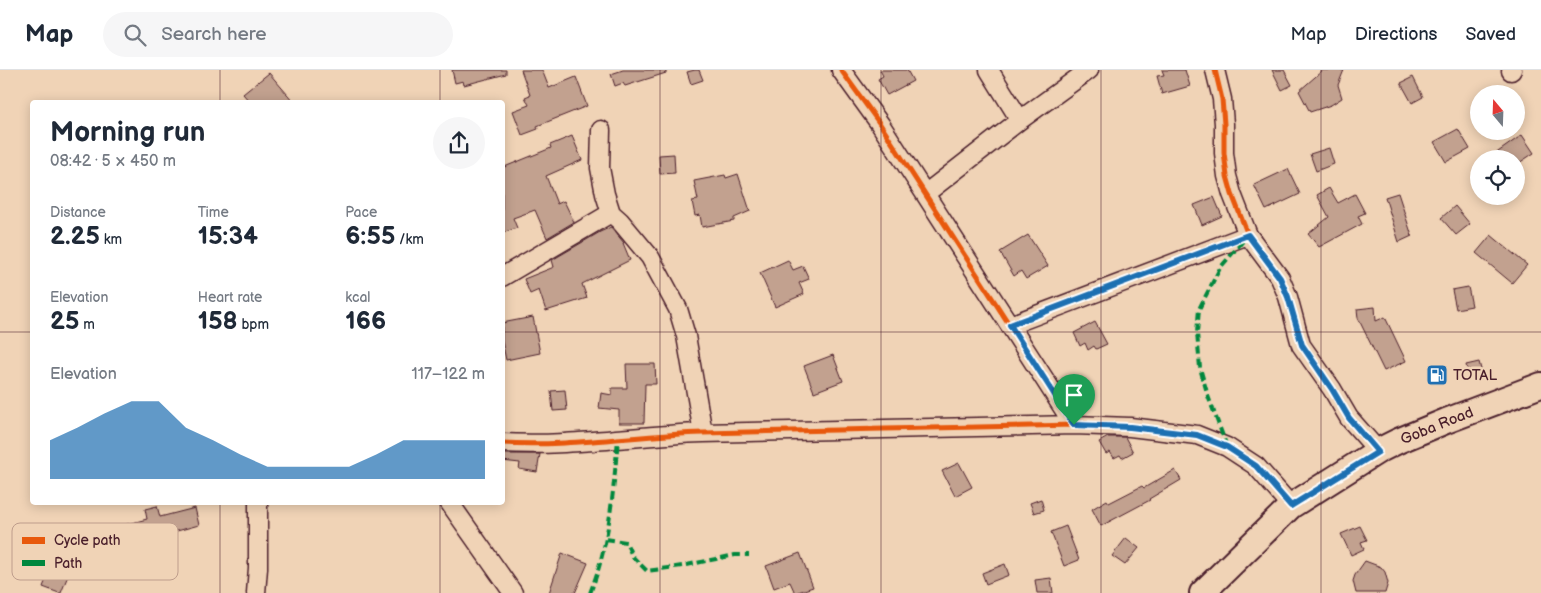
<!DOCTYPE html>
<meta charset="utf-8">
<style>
body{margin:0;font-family:"Balsamiq Sans",sans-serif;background:#f6f6f7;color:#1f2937;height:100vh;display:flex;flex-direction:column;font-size:19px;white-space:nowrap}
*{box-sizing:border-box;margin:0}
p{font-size:16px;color:#747a83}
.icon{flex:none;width:28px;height:28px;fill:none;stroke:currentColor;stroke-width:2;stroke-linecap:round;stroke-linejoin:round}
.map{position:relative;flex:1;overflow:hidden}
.panel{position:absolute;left:30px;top:30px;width:475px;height:405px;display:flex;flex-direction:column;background:#fff;border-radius:5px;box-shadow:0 2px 12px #0003}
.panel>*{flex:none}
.needle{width:32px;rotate:341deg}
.buttons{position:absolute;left:1470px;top:15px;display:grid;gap:10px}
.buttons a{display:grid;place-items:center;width:55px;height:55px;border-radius:50%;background:#fff;box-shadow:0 2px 12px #0003;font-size:25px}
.pin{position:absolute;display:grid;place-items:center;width:42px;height:42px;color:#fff;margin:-51px -21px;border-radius:50% 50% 50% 0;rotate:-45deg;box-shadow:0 0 5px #0007}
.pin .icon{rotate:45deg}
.round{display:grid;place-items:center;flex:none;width:52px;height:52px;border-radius:26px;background:#f6f6f7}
.head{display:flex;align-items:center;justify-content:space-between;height:85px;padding:0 20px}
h1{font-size:28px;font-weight:800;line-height:38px}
.figures{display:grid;grid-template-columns:repeat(3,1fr);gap:8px;height:85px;padding:5px 20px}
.figures div{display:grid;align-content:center}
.figures b{font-size:25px;font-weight:800}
.figures small{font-size:14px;font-weight:400}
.figures p{font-size:14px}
.chart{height:140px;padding:10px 20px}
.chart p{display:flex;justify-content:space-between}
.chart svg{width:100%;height:90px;margin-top:5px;fill:#1f6fb2;opacity:.7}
header{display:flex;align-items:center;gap:30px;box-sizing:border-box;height:70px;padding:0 25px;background:#fff;border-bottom:1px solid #e0e1e3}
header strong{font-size:24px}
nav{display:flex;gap:28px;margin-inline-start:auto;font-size:18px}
.search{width:350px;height:45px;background:#f6f6f7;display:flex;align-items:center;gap:12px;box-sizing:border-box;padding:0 18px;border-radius:28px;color:#747a83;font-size:19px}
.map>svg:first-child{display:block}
.building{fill:#c2a18f;stroke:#4a1f2b}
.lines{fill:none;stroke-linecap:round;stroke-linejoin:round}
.street-casing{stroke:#4a1f2b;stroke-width:21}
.secondary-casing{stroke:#4a1f2b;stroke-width:28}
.street{stroke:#f0d3b6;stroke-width:18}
.secondary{stroke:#f0d3b6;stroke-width:24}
.quiet{stroke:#00873e;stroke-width:4;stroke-dasharray:8 4;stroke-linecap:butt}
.cycleway-casing{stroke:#f0d3b6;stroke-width:8}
.cycleway{stroke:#e8590c;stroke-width:5}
.route-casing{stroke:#fff;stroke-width:10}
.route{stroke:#1f6fb2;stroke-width:6}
.grid{fill:none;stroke:#4a1f2b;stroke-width:1;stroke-opacity:0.55}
.labels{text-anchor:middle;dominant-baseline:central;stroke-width:5;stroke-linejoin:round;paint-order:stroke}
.poi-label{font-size:15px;fill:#4a1f2b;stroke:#f0d3b6;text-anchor:start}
.street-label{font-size:15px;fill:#4a1f2b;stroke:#f0d3b6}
.key{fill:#f0d3b6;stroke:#be9d8c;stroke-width:1}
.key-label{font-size:14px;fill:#4a1f2b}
</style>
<header>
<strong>Map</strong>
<div class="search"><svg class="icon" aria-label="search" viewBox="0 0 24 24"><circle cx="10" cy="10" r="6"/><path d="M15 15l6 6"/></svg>Search here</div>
<nav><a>Map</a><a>Directions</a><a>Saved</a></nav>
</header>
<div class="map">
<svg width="1541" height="523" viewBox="0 0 1541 523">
<rect width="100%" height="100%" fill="#f0d3b6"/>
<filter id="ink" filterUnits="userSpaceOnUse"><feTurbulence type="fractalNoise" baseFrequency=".02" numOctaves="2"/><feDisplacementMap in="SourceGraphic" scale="10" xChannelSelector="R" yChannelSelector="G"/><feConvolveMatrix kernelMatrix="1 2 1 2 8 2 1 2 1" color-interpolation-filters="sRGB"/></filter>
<g filter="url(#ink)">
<path class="building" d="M452 0H506V4L464 15 463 11 455 13Z
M521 0H542L549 18 576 7 587 36 537 56 538 59 522 65 513 41 529 35 525 27 530 25Z
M623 0H666V3L625 16 623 13 615 16 611 4Z
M695 0H699L703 10 691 14 687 2Z
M880 0H907L913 11 887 25 878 9 883 6Z
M1162 0H1185L1190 16 1162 24 1157 6 1164 5Z
M1272 0H1284L1292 15 1282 20Z
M1323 0H1344L1338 15 1342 28 1331 35 1310 42 1299 21Z
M269 3 294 32H250L243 24Z
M1413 7 1423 27 1412 33 1401 13Z
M1458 59 1470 79 1446 92 1434 72Z
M1522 65 1534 83 1516 95V89H1488Z
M572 66 582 90 546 106 557 134 564 131 574 152 547 168 535 140 513 148 517 158 502 163V98L551 78 550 75Z
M1329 78 1334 94 1316 101 1310 84Z
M674 84 675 103 660 104 659 85Z
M1288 99 1300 124 1266 140 1254 115Z
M738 104 750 141 734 148V151L702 157 700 145 695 146 692 131 698 130 694 111 725 105 726 108Z
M1329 118 1338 133 1355 124 1365 143 1358 146 1362 154 1319 177 1308 164 1329 147 1317 125Z
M1398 123 1412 166 1399 172 1385 127Z
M1214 127 1222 146 1202 155 1194 135Z
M1455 136 1470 154 1456 165 1441 148Z
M611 157 624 173H623L630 190 582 214 587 228 546 241 539 220 530 224 524 209 554 197 552 190 600 162Z
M1028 165 1048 196 1026 209 1021 201 1014 206 1000 182Z
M1491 165 1527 195 1512 213 1476 183Z
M788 190 793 200 803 196 809 209 799 213 804 224 775 237 760 203Z
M1468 217 1472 236 1456 239 1452 220Z
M1375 237 1376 251 1385 247 1406 291 1384 301 1358 248 1357 239Z
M533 247 540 283 506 290 502 271V253Z
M1095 252 1107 274 1096 279 1094 276 1088 280 1085 273 1080 276 1074 263Z
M833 285 843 311 814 322 804 296Z
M1479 292 1482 303 1469 306 1466 295Z
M626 294H655L656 314H645L644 353H619V340L599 338 601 323 612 325V318H627Z
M565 320 567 340 553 341 551 321Z
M1108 367H1125L1133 382 1122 388 1120 385 1114 388 1110 382 1106 384 1099 372Z
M502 384H540L537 402 519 399 520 393 502 391Z
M959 393 972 417 955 426 942 401Z
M1175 400 1181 410 1149 429 1150 430 1101 456 1092 439 1107 430 1109 433 1142 416 1144 418Z
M1041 429 1044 440 1034 443 1030 433Z
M157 436 160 447 195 438 199 455 118 477 113 458 147 449 145 439Z
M1066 456 1079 490 1064 496 1051 462Z
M1360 456 1367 470 1361 472 1364 479 1351 485 1341 464Z
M65 461 83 468 61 523H59L43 517Z
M1126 468 1139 478 1125 495 1112 486Z
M562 483 588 493 575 523H549Z
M800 483 813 517 795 523 790 512 774 518 766 496Z
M1365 491 1381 497 1385 502 1388 513 1385 523H1356L1353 511 1355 505Z
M1005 494 1009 505 986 514 982 503Z
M1051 508 1053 523H1037L1035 510Z"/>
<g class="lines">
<g class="street-casing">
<path id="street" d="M841 0 880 54 1074 355
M989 0 1020 50
M1215 0 1222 29 1224 54V83L1227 106 1232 124 1248 165 1280 208 1288 227 1301 275 1332 319 1349 348 1378 381
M1511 1 1512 0
M601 60 600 98 605 124 611 143 620 151 650 187 678 239 686 266 703 363
M925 124 1020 50 1089 0
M502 207 611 143
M1010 255 1248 165
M502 373C570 377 636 365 703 363L1074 355 1130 357 1197 365 1227 377 1256 396 1291 436
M449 432 513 523
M256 523 258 498V432"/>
</g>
<g class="secondary-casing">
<path id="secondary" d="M1202 523 1291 436 1378 381 1398 371 1446 351 1541 315"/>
</g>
<use href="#street" class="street"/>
<use href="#secondary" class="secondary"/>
<path class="quiet" d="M1227 377 1208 326 1200 298 1197 263 1199 239 1220 198 1248 165
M606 469 626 472 632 486 647 501 682 496 735 485H749
M590 523C610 473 613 422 618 369"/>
<g class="cycleway-casing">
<path id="cycleway" d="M841 0 880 54 1074 355
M1215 0 1222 29 1224 54V83L1227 106 1232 124 1248 165 1280 208 1288 227 1301 275 1332 319 1349 348 1378 381
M502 373C570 377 636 365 703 363L1074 355 1130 357 1197 365 1227 377 1256 396 1291 436"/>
</g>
<use href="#cycleway" class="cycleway"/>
</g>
</g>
<g class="lines" filter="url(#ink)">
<g class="route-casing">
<path id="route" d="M1248 165 1280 208 1288 227 1302 275 1332 319 1349 348 1378 382 1291 436 1256 396 1227 377 1197 365 1130 357 1074 355 1010 255Z"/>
</g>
<use href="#route" class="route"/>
</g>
<path class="grid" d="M220 0V32M440 0V32M660 0V523M881 0V523M1101 0V523M1321 0V523M0 262H32M502 262H1541M220 432V523M440 432V523"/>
<defs>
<g id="fuel-square" transform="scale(1.125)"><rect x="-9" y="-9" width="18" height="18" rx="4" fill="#1f6fb2" stroke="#f0d3b6"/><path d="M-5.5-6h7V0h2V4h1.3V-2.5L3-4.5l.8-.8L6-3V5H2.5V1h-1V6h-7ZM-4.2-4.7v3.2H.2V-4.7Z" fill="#fff"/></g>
</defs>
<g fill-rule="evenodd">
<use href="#fuel-square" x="1437" y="305"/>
</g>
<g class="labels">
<g class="poi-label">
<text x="1453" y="305">TOTAL</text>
</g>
<g class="street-label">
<text transform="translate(1437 356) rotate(-22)">Goba Road</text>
</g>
</g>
<rect x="12" y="453" width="166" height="57" rx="8" class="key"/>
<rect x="22" y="467" width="23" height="7" fill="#e8590c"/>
<rect x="22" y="490" width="23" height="6" fill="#00873e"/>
<g class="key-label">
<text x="54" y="475">Cycle path</text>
<text x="54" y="498">Path</text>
</g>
</svg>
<div class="buttons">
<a><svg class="needle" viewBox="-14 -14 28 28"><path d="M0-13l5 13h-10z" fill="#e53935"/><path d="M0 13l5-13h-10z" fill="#747a83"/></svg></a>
<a><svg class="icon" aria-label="locate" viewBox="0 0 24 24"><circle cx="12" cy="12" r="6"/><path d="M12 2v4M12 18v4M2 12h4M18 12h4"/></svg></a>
</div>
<div class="pin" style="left:1074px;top:355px;background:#1e9e55"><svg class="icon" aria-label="arrive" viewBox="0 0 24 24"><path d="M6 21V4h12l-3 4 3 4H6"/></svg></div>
<section class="panel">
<div class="head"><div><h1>Morning run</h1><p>08:42 · 5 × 450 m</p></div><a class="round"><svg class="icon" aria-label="share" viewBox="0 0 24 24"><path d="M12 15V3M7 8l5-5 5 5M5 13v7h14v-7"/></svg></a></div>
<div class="figures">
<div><p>Distance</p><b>2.25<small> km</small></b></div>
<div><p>Time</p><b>15:34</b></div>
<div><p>Pace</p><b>6:55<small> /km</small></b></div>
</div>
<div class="figures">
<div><p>Elevation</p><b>25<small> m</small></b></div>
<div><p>Heart rate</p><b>158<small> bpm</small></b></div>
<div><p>kcal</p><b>166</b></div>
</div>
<div class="chart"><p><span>Elevation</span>117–122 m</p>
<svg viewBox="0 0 160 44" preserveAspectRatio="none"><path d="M0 44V25L10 19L20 12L30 6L40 6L50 19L60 25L70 32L80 38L90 38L100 38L110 38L120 32L130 25L140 25L150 25L160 25V44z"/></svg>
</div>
</section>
</div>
